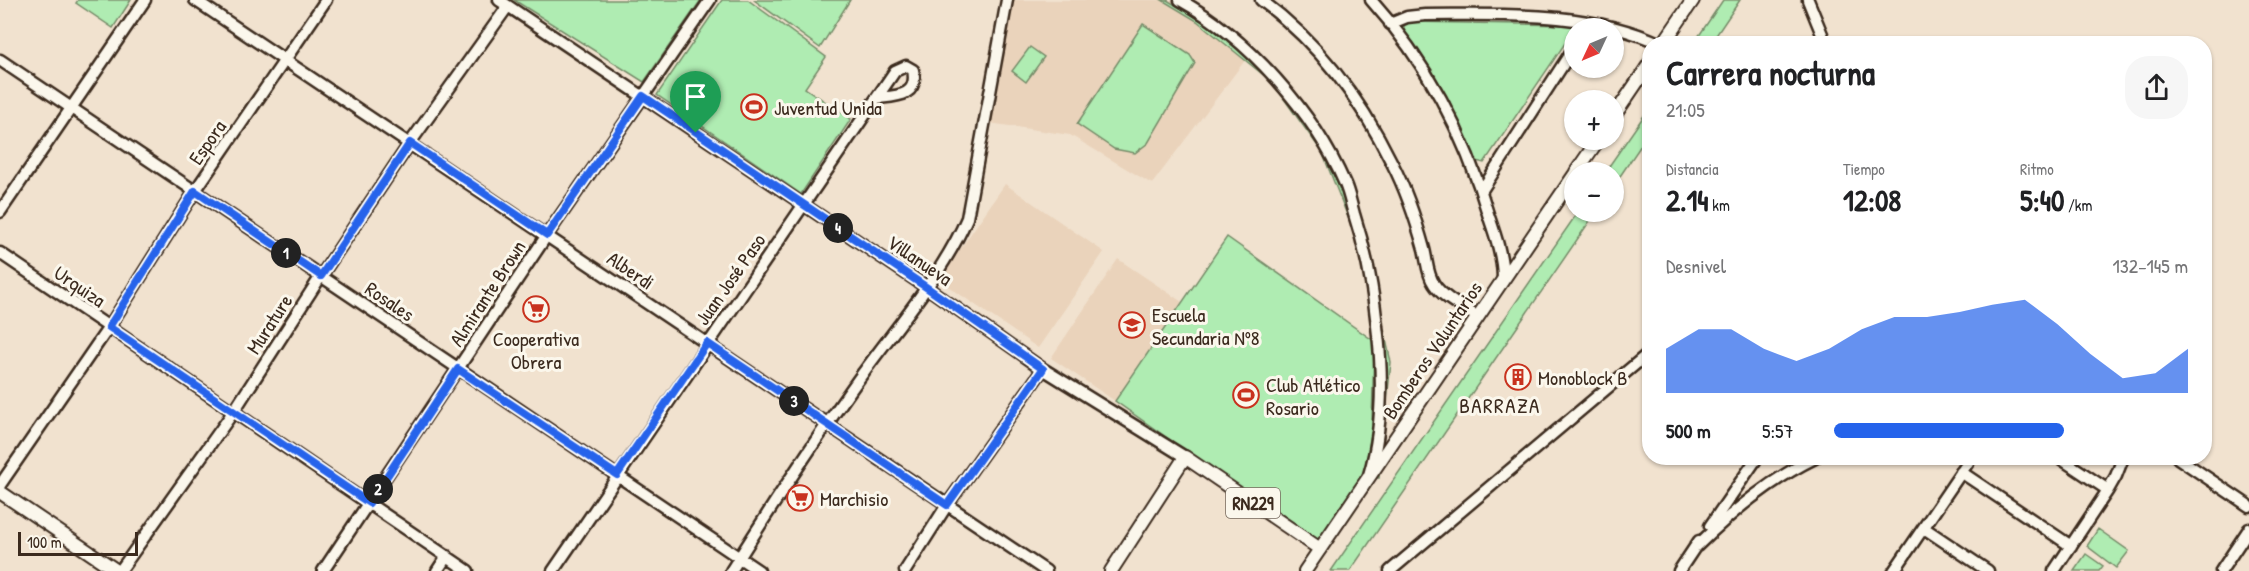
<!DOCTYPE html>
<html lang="es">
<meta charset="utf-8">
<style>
body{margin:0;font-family:"Patrick Hand",sans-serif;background:#f6f6f6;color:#202124;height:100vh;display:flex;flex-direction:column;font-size:22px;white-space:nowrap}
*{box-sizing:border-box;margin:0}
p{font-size:20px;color:#757577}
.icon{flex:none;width:33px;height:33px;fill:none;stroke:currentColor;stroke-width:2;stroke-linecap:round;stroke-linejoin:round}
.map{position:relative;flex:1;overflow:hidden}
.sheet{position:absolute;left:1642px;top:36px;width:570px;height:429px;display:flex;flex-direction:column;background:#fff;border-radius:24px;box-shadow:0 2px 4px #0004}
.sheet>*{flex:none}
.needle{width:39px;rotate:226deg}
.tools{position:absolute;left:1564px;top:18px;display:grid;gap:12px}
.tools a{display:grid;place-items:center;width:60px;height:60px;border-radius:50%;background:#fff;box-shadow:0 2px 4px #0004;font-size:30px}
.scale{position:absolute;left:18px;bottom:15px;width:120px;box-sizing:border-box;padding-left:6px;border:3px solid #3b2a1e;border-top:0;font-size:16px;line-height:21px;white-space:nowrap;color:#3b2a1e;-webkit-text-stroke:4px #fbf7ec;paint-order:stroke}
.pin{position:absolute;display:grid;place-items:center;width:51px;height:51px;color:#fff;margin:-62px -26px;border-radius:50% 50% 50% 0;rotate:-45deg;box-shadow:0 0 6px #0007}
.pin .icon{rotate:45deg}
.km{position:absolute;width:30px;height:30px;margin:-15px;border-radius:50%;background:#222;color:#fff;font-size:16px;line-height:30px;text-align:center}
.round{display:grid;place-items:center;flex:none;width:63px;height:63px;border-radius:24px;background:#f6f6f6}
.headline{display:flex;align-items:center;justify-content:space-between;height:102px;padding:0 24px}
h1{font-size:33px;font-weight:700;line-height:45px}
.figures{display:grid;grid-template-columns:repeat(3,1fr);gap:9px;height:102px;padding:6px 24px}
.figures div{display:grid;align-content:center}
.figures b{font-size:30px;font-weight:700}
.figures small{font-size:16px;font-weight:400}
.figures p{font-size:16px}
.chart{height:168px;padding:12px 24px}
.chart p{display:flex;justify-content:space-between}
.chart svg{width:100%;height:108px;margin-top:6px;fill:#2563eb;opacity:.7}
ul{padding:0 24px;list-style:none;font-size:20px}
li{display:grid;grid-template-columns:96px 72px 1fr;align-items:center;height:45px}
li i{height:15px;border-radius:8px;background:#2563eb}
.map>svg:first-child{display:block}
.built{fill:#ead3bb}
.green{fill:#afecb2;stroke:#758b68;stroke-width:1.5;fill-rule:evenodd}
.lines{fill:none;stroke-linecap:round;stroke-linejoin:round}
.minor-casing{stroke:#3b2a1e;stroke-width:15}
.major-casing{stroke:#3b2a1e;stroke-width:16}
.minor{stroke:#fbf7ec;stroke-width:10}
.major{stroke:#fbf7ec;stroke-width:12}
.route-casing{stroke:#fff;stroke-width:12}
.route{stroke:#2563eb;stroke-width:8}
.labels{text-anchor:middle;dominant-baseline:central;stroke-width:6;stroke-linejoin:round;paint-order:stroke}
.shield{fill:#fbf7ec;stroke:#75685c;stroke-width:1.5}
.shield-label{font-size:18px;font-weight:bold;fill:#3b2a1e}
.poi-label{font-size:20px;fill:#3b2a1e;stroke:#fbf7ec;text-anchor:start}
.street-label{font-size:20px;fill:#3b2a1e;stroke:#fbf7ec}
.neighbourhood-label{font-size:21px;letter-spacing:1.5px;fill:#3b2a1e;stroke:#fbf7ec}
</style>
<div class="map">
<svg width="2249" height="571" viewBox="0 0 2249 571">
<rect width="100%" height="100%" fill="#f1e2cf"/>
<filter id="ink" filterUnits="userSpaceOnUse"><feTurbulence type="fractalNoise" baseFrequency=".0167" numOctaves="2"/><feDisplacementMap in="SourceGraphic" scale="12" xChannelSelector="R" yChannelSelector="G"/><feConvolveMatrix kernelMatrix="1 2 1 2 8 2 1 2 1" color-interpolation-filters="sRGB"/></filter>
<g filter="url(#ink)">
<path class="built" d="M1014 0H1173L1249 55 1152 184 1070 135 989 123Z
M1005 184 1104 252 1038 348 939 280Z
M1118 259 1182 302 1115 401 1051 358Z"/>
<path class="green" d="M78 0H131L113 28 76 3Z
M514 0H701L644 82Z
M722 0H748L826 57 805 88 851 119 801 194 657 95Z
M754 0H850L820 48Z
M1162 0H1167L1209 25 1276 80 1327 153 1366 250 1391 362 1379 478H1368L1371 432 1365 471 1318 544 1115 401 1227 237 1374 341 1369 270 1322 152 1272 82 1197 21ZM1374 345 1376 375 1372 425Z
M1723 0H1740L1711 43H1694Z
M1412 22 1571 25 1574 30 1484 163 1473 160 1449 100 1404 31V24Z
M1143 24 1190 55 1195 63 1148 143 1135 153 1114 149 1077 124Z
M1030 47 1044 57 1026 82 1012 71Z
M1650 107V132L1614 185V172H1605Z
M1578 212H1596L1350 571H1331Z
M2098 529 2129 551 2116 568 2087 546Z
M2086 554 2103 566 2099 571H2074Z"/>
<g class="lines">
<g class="minor-casing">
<path id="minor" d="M195 0 1046 571
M499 0 926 287 1043 369 1185 457
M1180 0C1248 38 1314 112 1345 184 1349 193 1351 204 1354 214 1366 251 1373 287 1377 326 1383 374 1383 428 1369 475
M1261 0C1318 42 1361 100 1392 163 1406 190 1416 220 1424 249 1427 260 1427 274 1434 284 1443 298 1464 308 1478 317
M1371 0C1427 62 1466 138 1489 217 1496 237 1503 258 1503 279
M1808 0 1826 44
M1390 24 1407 17 1425 15C1503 15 1588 10 1661 44
M0 60 759 571
M1482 190 1575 46
M0 212 145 0
M0 253 468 571
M2060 458 2108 490
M2178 458 2249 506
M1961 472 2071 546
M0 485 109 327 195 191 326 0
M1710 526 1757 458
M1924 528 1988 571
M1697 546C1733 511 1770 480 1815 458
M120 571 234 411 321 276 410 143 508 6
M323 571 547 235 710 0
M437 571 447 556
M553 571 895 71 906 66 913 70C919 97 896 96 877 98
M731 571C773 504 817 437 863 373 897 326 944 272 967 218L1007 0
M905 571 947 505 1043 369
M1390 571 1650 352
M1679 571 1699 541
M1894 571 1971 458
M2054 571 2108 490 2116 476 2123 458
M2221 571 2249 529"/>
</g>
<g class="major-casing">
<path id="major" d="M1663 44 1693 0
M1614 116 1650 63
M1576 172 1598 140
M0 492 117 571
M1111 571 1185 457 1320 549
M1305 571 1575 174"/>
</g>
<use href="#minor" class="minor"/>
<use href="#major" class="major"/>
</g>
</g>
<g class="lines" filter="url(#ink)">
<g class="route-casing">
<path id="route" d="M643 96 926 287 1043 369 947 505 707 343 617 475 458 369 369 503 109 327 195 191 321 276 410 143 547 235Z"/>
</g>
<use href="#route" class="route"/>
</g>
<defs>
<g id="stadium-ring" transform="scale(1.35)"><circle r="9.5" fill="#fbf7ec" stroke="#c8321e" stroke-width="1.5"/><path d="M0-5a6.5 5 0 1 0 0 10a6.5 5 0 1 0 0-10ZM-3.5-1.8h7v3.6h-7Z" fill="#c8321e"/></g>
<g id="supermarket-ring" transform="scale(1.35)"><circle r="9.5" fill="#fbf7ec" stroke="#c8321e" stroke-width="1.5"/><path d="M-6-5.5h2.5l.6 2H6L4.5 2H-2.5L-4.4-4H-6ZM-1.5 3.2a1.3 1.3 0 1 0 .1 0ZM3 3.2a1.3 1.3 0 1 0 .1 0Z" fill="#c8321e"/></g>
<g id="school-ring" transform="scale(1.35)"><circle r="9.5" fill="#fbf7ec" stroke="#c8321e" stroke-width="1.5"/><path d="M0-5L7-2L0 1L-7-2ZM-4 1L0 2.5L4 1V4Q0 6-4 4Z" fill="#c8321e"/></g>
<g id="building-ring" transform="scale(1.35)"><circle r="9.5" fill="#fbf7ec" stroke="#c8321e" stroke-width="1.5"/><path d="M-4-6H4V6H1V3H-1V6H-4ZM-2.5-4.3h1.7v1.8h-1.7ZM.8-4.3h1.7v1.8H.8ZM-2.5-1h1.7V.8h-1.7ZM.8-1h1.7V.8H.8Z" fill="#c8321e"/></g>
</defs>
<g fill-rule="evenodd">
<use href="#stadium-ring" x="754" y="107"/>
<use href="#supermarket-ring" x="536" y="309"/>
<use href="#school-ring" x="1132" y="325"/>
<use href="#building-ring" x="1518" y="377"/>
<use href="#stadium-ring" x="1246" y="395"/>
<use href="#supermarket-ring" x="800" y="498"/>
</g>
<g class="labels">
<rect class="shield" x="1226" y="488" width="54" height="30" rx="4.5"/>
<g class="shield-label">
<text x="1253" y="503">RN229</text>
</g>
<g class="poi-label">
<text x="774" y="107">Juventud Unida</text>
<text x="1152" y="314">Escuela<tspan x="1152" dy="23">Secundaria Nº8</tspan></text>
<text x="536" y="338" text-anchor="middle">Cooperativa<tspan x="536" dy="23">Obrera</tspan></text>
<text x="1538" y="377">Monoblock B</text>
<text x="1266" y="384">Club Atlético<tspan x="1266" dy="23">Rosario</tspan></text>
<text x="820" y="498">Marchisio</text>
</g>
<g class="street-label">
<text transform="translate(207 142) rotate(-55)">Espora</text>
<text transform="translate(920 260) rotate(34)">Villanueva</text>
<text transform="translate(631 270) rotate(34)">Alberdi</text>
<text transform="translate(730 279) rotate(-55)">Juan José Paso</text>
<text transform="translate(80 286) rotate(34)">Urquiza</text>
<text transform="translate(487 293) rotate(-57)">Almirante Brown</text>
<text transform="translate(390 301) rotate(34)">Rosales</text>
<text transform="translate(269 324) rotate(-57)">Murature</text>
<text transform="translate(1432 350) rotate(-56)">Bomberos Voluntarios</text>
</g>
<g class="neighbourhood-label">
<text x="1500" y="405">BARRAZA</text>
</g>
</g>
</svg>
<div class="tools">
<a><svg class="needle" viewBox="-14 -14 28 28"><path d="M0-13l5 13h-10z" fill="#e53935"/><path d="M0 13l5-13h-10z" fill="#757577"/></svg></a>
<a>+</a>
<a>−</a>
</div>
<div class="scale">100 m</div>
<div class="pin" style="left:696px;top:133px;background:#1e9e55"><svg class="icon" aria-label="arrive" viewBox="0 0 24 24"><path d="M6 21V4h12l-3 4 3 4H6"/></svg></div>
<b class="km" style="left:286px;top:253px">1</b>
<b class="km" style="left:378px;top:489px">2</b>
<b class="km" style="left:794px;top:401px">3</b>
<b class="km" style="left:838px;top:228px">4</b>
<section class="sheet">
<div class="headline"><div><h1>Carrera nocturna</h1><p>21:05</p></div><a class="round"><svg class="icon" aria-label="share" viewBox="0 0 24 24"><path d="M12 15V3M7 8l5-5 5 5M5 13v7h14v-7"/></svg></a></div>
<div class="figures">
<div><p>Distancia</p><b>2.14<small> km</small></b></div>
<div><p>Tiempo</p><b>12:08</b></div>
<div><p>Ritmo</p><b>5:40<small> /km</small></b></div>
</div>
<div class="chart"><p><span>Desnivel</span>132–145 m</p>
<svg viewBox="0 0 160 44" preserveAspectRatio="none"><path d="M0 44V26L10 18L20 18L30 26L40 31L50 26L60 18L70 13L80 13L90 11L100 8L110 6L120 16L130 28L140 38L150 36L160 26V44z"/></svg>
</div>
<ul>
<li><b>500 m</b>5:57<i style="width:65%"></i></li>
</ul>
</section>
</div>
